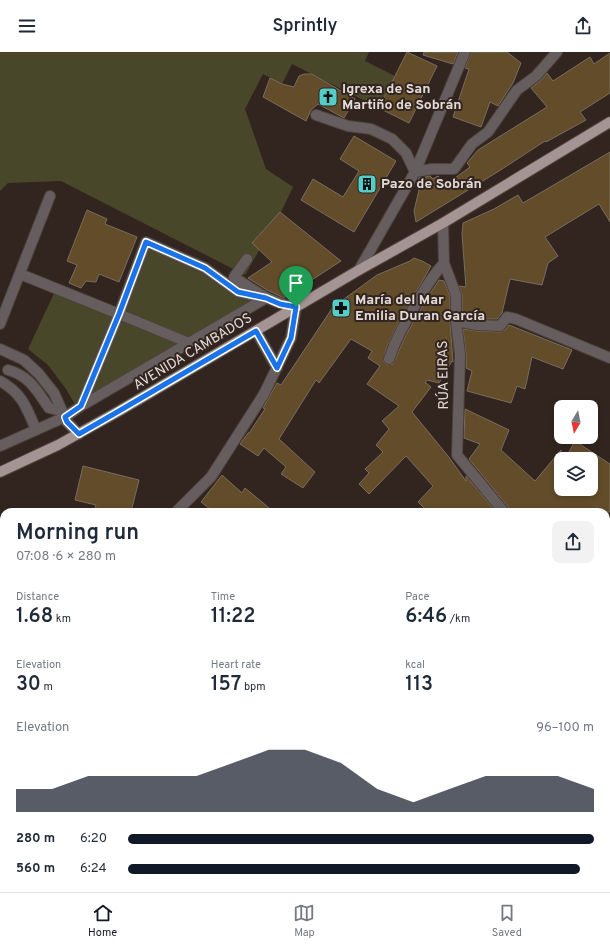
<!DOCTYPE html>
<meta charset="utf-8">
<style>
body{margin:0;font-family:Overpass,sans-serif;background:#f2f2f3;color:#1f2937;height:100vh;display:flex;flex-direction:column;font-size:15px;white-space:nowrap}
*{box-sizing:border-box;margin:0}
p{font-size:13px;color:#747a83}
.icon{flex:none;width:22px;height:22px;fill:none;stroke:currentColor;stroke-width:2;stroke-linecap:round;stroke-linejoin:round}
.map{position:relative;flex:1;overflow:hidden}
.sheet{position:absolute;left:0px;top:456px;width:610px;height:384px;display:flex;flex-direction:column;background:#fff;border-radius:12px 12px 0 0;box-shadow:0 2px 6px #0003}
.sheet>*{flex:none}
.needle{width:26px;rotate:190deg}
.tools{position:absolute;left:554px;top:348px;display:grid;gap:8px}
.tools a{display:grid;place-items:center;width:44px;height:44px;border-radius:8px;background:#fff;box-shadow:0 2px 6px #0003;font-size:20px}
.pin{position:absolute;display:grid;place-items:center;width:34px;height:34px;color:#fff;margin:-41px -17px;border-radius:50% 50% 50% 0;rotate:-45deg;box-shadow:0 0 4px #0007}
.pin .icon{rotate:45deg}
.round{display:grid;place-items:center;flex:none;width:42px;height:42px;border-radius:8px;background:#f2f2f3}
.overview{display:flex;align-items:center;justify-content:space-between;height:68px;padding:0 16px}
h1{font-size:22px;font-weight:600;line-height:30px}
.figures{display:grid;grid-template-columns:repeat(3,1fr);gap:6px;height:68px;padding:4px 16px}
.figures div{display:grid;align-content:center}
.figures b{font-size:20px;font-weight:600}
.figures small{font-size:11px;font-weight:400}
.figures p{font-size:11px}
.chart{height:112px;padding:8px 16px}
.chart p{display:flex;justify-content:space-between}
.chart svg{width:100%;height:72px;margin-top:4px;fill:#111827;opacity:.7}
ul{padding:0 16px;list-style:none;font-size:13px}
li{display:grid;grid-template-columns:64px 48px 1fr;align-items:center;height:30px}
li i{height:10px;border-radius:5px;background:#111827}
header{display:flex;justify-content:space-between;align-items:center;height:52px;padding:0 16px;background:#fff;font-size:18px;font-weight:600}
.tab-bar{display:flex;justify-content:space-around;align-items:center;height:56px;border-top:1px solid #e0e1e3;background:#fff;font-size:11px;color:#747a83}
.tab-bar a{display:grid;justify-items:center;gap:2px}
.tab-bar .selected{color:#111827}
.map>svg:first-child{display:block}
.green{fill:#49472a}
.building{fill:#634c2a;stroke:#776d60}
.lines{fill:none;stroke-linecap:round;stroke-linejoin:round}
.lane-casing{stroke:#4e423c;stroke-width:12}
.street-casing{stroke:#4e423c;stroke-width:12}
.primary-casing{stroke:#4e423c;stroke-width:12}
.lane{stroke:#665e5e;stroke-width:10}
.street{stroke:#665e5e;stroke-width:10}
.primary{stroke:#a49494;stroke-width:10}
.route-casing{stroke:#fff;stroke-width:8}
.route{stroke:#1a73e8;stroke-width:5}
.labels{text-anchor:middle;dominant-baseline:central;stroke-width:4;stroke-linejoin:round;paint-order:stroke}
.poi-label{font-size:14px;font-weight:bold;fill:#e4dbd7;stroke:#32251f;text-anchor:start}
.street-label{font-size:14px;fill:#e4dbd7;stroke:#32251f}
</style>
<header><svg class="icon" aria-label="menu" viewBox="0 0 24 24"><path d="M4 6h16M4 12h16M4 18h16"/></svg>Sprintly<svg class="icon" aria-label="share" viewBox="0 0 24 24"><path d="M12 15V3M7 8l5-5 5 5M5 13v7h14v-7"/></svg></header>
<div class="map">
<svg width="610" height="840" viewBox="0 0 610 840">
<rect width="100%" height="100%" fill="#32251f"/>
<path class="green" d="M0 0H369L365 9 395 24 379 56 292 12 282 32 263 22 245 57 266 117 293 135 281 160 245 223 61 129 8 131 0 139Z
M146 190 177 203 238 240 266 246 77 356 66 337 48 313 28 297 56 237 119 262Z
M0 686 4 694V836H75L77 840H0Z"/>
<path class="building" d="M407 0 437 14 409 71 379 56Z
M424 0H458L453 12 423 3Z
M471 0H507L521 11 513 31 498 54 490 50 481 75 453 65 469 17 465 16Z
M610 1V41L580 60 586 68 546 90 545 89 499 119 416 170 414 159 419 138 415 133 419 126 430 124 433 127 438 124 444 133 455 126 470 115 467 111 478 98 547 55 531 36 540 29 547 21 553 29 590 5 594 12Z
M304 22H312L355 47 344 66 318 52 311 58 306 69 263 45 270 26 282 32 294 35 299 24Z
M354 84 396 109 354 180 301 148 313 127 343 145 359 119 340 107Z
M610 100V170L599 152 545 185 558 204 548 211 542 233 510 227 502 261 497 267H478L462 264V243L459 234 466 235 462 182 463 171 494 157 518 143 523 151Z
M87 158 107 167 105 172 137 185 119 230 99 222 96 230 86 229 81 236 69 231 77 213 67 209Z
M280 160 341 209 284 246 267 238 248 226 272 210 252 191Z
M414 206 422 209 431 214 396 275 386 297 383 309 387 313 393 312 407 281 429 243 439 228 444 229 450 244V269L453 310 452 309 439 331 427 328 425 331H426L431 335 412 360 448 404 466 429V424L496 460H428L418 450 433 434 406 404 369 442 359 432 369 421 365 417 383 400 376 393 389 377 382 369 399 354 367 332 380 314 368 306 372 299 351 287 319 331 316 328 279 387 315 420 303 436 281 422 286 415 264 396 258 404 240 392 248 381H249L265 357 263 356 277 331 281 333 333 255 377 223 410 209Z
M509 273 572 298 563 317 532 305 525 337 517 334 511 351 467 339 472 319 466 316V302L463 277 477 279 500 280 505 278Z
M465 357 509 378 501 398 535 429 561 398V437H591V407H565L575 389 610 412V460H510L509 456 469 407 480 392 464 386Z
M83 414 139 428 131 460H94L96 453 75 448Z
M222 423 242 441 245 436 274 460H214L201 450Z"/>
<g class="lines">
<g class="lane-casing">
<path id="lane" d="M247 207 234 225C257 240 268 250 296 255
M256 279 277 316
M389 307C396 286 406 269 417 250 425 236 433 223 444 211
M8 318C30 324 37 339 49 356L62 359
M108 840 111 838 110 836"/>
</g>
<g class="street-casing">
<path id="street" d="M316 63 348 74 371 77 392 87 406 101 415 120 432 117H454L472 92 488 80 517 38 536 24 557 0
M443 171 444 211 456 243V269L460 303 457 403 504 460
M359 218 415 120 465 0
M456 269 477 273 500 274 507 265 516 267 610 306
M0 272 50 144
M0 297 24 308 39 322 54 341 67 370 79 382
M0 329C22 341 27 356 36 378
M81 354 266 246 238 240 205 216 146 190 119 262 189 291
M0 394 65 365 81 354 119 262 20 222
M176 460 211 425 264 342 291 286 296 255
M0 480 4 482
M606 591 610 596
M606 663 610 665
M606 763 610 758
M606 828 610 825
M217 836 226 840
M286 836 292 840
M427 836 432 840
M493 836 495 840
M239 840 267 836
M350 840 354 836
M449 840 456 836
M588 840 594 836"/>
</g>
<g class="primary-casing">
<path id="primary" d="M0 420 58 393 119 359 359 218 443 171 610 70"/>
</g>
<use href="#lane" class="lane"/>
<use href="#street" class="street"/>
<use href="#primary" class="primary"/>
</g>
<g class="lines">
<g class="route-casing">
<path id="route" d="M146 190 205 216 238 240 266 246 280 252 296 255 291 286 277 316 256 279 119 359 79 382 67 370 65 365 81 354 119 262Z"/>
</g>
<use href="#route" class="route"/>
</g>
<defs>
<g id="church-square" transform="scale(1)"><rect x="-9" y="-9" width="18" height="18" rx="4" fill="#53cdca" stroke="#32251f"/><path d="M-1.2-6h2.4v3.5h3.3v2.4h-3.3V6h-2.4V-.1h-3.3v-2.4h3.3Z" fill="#111"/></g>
<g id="building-square" transform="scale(1)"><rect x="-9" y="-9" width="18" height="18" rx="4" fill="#53cdca" stroke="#32251f"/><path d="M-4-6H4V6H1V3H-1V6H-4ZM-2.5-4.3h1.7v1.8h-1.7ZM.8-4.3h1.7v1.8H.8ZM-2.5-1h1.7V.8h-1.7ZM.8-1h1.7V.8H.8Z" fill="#111"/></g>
<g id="pharmacy-square" transform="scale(1)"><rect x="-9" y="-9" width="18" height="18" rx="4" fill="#53cdca" stroke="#32251f"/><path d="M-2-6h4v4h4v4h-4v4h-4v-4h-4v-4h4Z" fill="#111"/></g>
</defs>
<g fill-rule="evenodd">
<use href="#church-square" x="328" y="45"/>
<use href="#building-square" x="367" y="132"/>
<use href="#pharmacy-square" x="341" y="256"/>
</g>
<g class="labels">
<g class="poi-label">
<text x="342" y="37">Igrexa de San<tspan x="342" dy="16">Martiño de Sobrán</tspan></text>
<text x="381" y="132">Pazo de Sobrán</text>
<text x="355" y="248">María del Mar<tspan x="355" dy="16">Emilia Duran García</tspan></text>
</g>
<g class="street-label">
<text transform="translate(193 300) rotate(-31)">AVENIDA CAMBADOS</text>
<text transform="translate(444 323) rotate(-91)">RÚA EIRAS</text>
</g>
</g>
</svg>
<div class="tools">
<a><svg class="needle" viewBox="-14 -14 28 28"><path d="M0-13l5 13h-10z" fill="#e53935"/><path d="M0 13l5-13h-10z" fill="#747a83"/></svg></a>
<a><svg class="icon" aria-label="layers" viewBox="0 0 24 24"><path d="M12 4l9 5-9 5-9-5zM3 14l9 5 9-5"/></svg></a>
</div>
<div class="pin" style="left:296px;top:255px;background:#1e9e55"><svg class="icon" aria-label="arrive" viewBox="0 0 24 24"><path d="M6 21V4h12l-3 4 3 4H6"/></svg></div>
<section class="sheet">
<div class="overview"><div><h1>Morning run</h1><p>07:08 · 6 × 280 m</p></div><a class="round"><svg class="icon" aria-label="share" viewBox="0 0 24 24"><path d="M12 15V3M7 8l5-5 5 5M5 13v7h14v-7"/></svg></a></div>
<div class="figures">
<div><p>Distance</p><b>1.68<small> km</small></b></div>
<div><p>Time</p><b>11:22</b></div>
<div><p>Pace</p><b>6:46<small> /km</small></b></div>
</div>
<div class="figures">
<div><p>Elevation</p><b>30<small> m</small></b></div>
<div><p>Heart rate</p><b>157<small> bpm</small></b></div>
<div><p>kcal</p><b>113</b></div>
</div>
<div class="chart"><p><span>Elevation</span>96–100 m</p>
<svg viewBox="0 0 160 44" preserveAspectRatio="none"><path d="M0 44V30L10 30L20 22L30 22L40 22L50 22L60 14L70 6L80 6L90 14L100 30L110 38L120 30L130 22L140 22L150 22L160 30V44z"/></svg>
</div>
<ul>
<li><b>280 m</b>6:20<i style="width:100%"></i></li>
<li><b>560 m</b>6:24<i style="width:97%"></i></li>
</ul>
</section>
</div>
<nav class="tab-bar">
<a class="selected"><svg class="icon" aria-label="home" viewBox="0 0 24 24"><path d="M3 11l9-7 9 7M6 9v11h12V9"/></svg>Home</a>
<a><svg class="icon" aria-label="map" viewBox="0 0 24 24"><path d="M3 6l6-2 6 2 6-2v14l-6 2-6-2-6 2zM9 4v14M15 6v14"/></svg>Map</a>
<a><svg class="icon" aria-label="saved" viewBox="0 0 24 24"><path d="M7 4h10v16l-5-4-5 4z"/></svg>Saved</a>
</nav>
